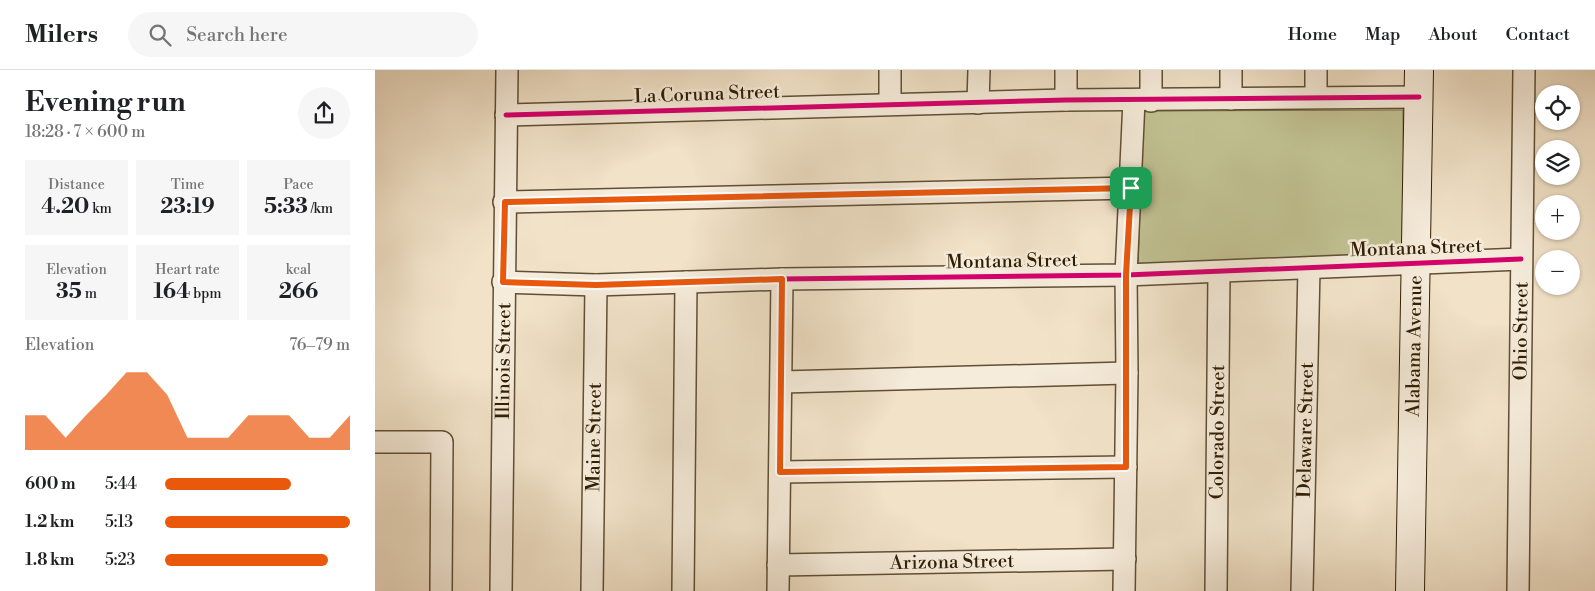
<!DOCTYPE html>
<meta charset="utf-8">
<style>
body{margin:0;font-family:"Libre Bodoni",serif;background:#f6f6f6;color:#202124;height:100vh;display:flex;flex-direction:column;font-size:19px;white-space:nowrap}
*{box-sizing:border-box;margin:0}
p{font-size:16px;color:#757577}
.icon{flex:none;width:28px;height:28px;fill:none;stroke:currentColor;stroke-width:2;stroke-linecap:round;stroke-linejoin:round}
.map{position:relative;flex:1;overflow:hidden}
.side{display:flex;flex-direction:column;background:#fff;width:375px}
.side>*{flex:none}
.buttons{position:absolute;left:1160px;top:15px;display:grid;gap:10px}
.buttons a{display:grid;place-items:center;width:45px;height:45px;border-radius:50%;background:#fff;box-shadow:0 1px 4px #0004;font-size:25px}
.pin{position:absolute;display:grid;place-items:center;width:42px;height:42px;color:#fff;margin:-21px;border-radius:10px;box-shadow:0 2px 8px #0006}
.round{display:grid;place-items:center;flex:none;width:52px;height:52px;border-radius:26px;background:#f6f6f6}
.head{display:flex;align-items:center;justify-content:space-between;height:85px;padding:0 25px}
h1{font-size:28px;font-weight:800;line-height:38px}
.stats{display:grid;grid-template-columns:repeat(3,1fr);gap:8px;height:85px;padding:5px 25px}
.stats div{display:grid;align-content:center;border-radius:0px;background:#f6f6f6;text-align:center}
.stats b{font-size:21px;font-weight:800}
.stats small{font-size:14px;font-weight:400}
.stats p{font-size:14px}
.chart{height:140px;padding:10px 25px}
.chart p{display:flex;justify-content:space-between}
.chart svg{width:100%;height:90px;margin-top:5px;fill:#ea580c;opacity:.7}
ul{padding:0 25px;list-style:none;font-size:16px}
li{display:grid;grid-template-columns:80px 60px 1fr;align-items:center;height:38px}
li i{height:12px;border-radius:6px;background:#ea580c}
header{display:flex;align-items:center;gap:30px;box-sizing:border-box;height:70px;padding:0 25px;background:#fff;border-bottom:1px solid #e0e0e0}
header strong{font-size:24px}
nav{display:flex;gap:28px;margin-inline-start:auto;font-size:18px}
.search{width:350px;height:45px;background:#f6f6f6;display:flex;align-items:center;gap:12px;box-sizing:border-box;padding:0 18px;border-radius:28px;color:#757577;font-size:19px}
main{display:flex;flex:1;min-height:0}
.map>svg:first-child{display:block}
.green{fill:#c1c192;stroke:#78704b}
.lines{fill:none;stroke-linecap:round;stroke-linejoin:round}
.street-casing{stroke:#604f35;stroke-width:24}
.secondary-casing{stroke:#301e04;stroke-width:30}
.street{stroke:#f6ecdb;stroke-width:21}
.secondary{stroke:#f6ecdb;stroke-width:28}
.cycleway-casing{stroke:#f6ecdb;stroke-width:8}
.cycleway{stroke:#d6006c;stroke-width:5}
.route-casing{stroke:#fff;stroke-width:10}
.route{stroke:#ea580c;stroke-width:6}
.labels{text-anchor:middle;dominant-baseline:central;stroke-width:5;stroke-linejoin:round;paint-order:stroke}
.street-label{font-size:19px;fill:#301e04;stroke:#f6ecdb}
</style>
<header>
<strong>Milers</strong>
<div class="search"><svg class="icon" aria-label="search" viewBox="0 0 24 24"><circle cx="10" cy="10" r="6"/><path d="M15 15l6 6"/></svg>Search here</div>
<nav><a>Home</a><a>Map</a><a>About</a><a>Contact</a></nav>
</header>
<main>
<section class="side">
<div class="head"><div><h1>Evening run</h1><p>18:28 · 7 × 600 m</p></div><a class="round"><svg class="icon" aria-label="share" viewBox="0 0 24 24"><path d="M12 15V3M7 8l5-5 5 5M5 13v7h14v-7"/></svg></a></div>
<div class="stats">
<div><p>Distance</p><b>4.20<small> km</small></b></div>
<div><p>Time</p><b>23:19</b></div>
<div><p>Pace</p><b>5:33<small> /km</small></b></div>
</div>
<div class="stats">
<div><p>Elevation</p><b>35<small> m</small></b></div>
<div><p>Heart rate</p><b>164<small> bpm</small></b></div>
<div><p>kcal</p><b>266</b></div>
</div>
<div class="chart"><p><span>Elevation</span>76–79 m</p>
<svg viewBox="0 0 160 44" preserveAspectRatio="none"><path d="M0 44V27L10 27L20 38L30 27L40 17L50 6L60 6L70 17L80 38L90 38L100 38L110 27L120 27L130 27L140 38L150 38L160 27V44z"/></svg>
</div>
<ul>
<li><b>600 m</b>5:44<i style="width:68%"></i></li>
<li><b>1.2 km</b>5:13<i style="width:100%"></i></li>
<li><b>1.8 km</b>5:23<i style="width:88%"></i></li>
</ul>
</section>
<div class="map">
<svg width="1220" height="521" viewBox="0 0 1220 521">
<rect width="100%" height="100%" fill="#f1e2c8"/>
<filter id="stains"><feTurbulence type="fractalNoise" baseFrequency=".004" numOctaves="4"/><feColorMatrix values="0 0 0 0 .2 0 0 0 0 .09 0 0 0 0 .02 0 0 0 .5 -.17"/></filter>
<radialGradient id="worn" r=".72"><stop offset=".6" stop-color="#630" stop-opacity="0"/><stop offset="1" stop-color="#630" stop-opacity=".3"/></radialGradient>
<path class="green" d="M1028 40 1029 185 763 201 768 41Z"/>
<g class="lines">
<g class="street-casing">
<g id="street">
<path d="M776 0V31"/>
<path d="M941 27V0"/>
<path d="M856 29V0"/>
<path d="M691 30V0"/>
<path d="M603 33 604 0"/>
<path d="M515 34V0"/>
<path d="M131 45 691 30 1044 27"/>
<path d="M129 132 757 118"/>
<path d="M128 212 221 215 407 209 751 205 1146 189"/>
<path d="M407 312 752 303"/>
<path d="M0 372H67L66 521"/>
<path d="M405 402 751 397"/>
<path id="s1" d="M403 495 750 489"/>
<path id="s2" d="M126 521 132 0"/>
<path id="s3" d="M217 521 221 215"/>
<path d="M308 521 311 212"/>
<path d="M403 521 407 209"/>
<path d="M749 521 752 303 751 205 759 30"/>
<path id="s4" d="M841 521 844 202"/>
<path id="s5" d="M927 521 934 198"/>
<path id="s6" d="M1143 521 1149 0"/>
</g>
</g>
<g class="secondary-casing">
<g id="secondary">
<path id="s7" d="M1035 521 1044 0"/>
</g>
</g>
<use href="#street" class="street"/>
<use href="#secondary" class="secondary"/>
<g class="cycleway-casing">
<path id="cycleway" d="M131 45 691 30 1044 27
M128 212 221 215 407 209 751 205 1146 189"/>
</g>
<use href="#cycleway" class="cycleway"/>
</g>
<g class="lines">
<g class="route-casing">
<path id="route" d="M756 118 751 205V397L405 402 407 209 221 215 128 212 130 132Z"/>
</g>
<use href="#route" class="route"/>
</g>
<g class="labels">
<g class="street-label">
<text transform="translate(332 24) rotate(-2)">La Coruna Street</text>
<text transform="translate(1041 178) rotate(-2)">Montana Street</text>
<text transform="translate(637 191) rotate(-1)">Montana Street</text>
<text stroke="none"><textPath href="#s6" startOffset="260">Ohio Street</textPath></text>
<text stroke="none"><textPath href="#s7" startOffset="245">Alabama Avenue</textPath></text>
<text stroke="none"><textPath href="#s2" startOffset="230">Illinois Street</textPath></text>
<text stroke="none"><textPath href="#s5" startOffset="161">Delaware Street</textPath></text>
<text stroke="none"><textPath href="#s4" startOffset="159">Colorado Street</textPath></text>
<text stroke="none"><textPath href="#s3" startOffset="154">Maine Street</textPath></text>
<text stroke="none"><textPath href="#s1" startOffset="174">Arizona Street</textPath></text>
</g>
</g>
<rect width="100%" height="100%" filter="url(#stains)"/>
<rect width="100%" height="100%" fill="url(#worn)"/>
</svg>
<div class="buttons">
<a><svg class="icon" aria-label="locate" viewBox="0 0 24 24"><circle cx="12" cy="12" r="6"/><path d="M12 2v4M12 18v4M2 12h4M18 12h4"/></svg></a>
<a><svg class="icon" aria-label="layers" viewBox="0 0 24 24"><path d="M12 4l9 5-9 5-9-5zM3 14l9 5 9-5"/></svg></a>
<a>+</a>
<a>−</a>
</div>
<div class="pin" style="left:756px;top:118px;background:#1e9e55"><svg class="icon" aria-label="arrive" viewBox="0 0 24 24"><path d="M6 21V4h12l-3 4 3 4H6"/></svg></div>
</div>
</main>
